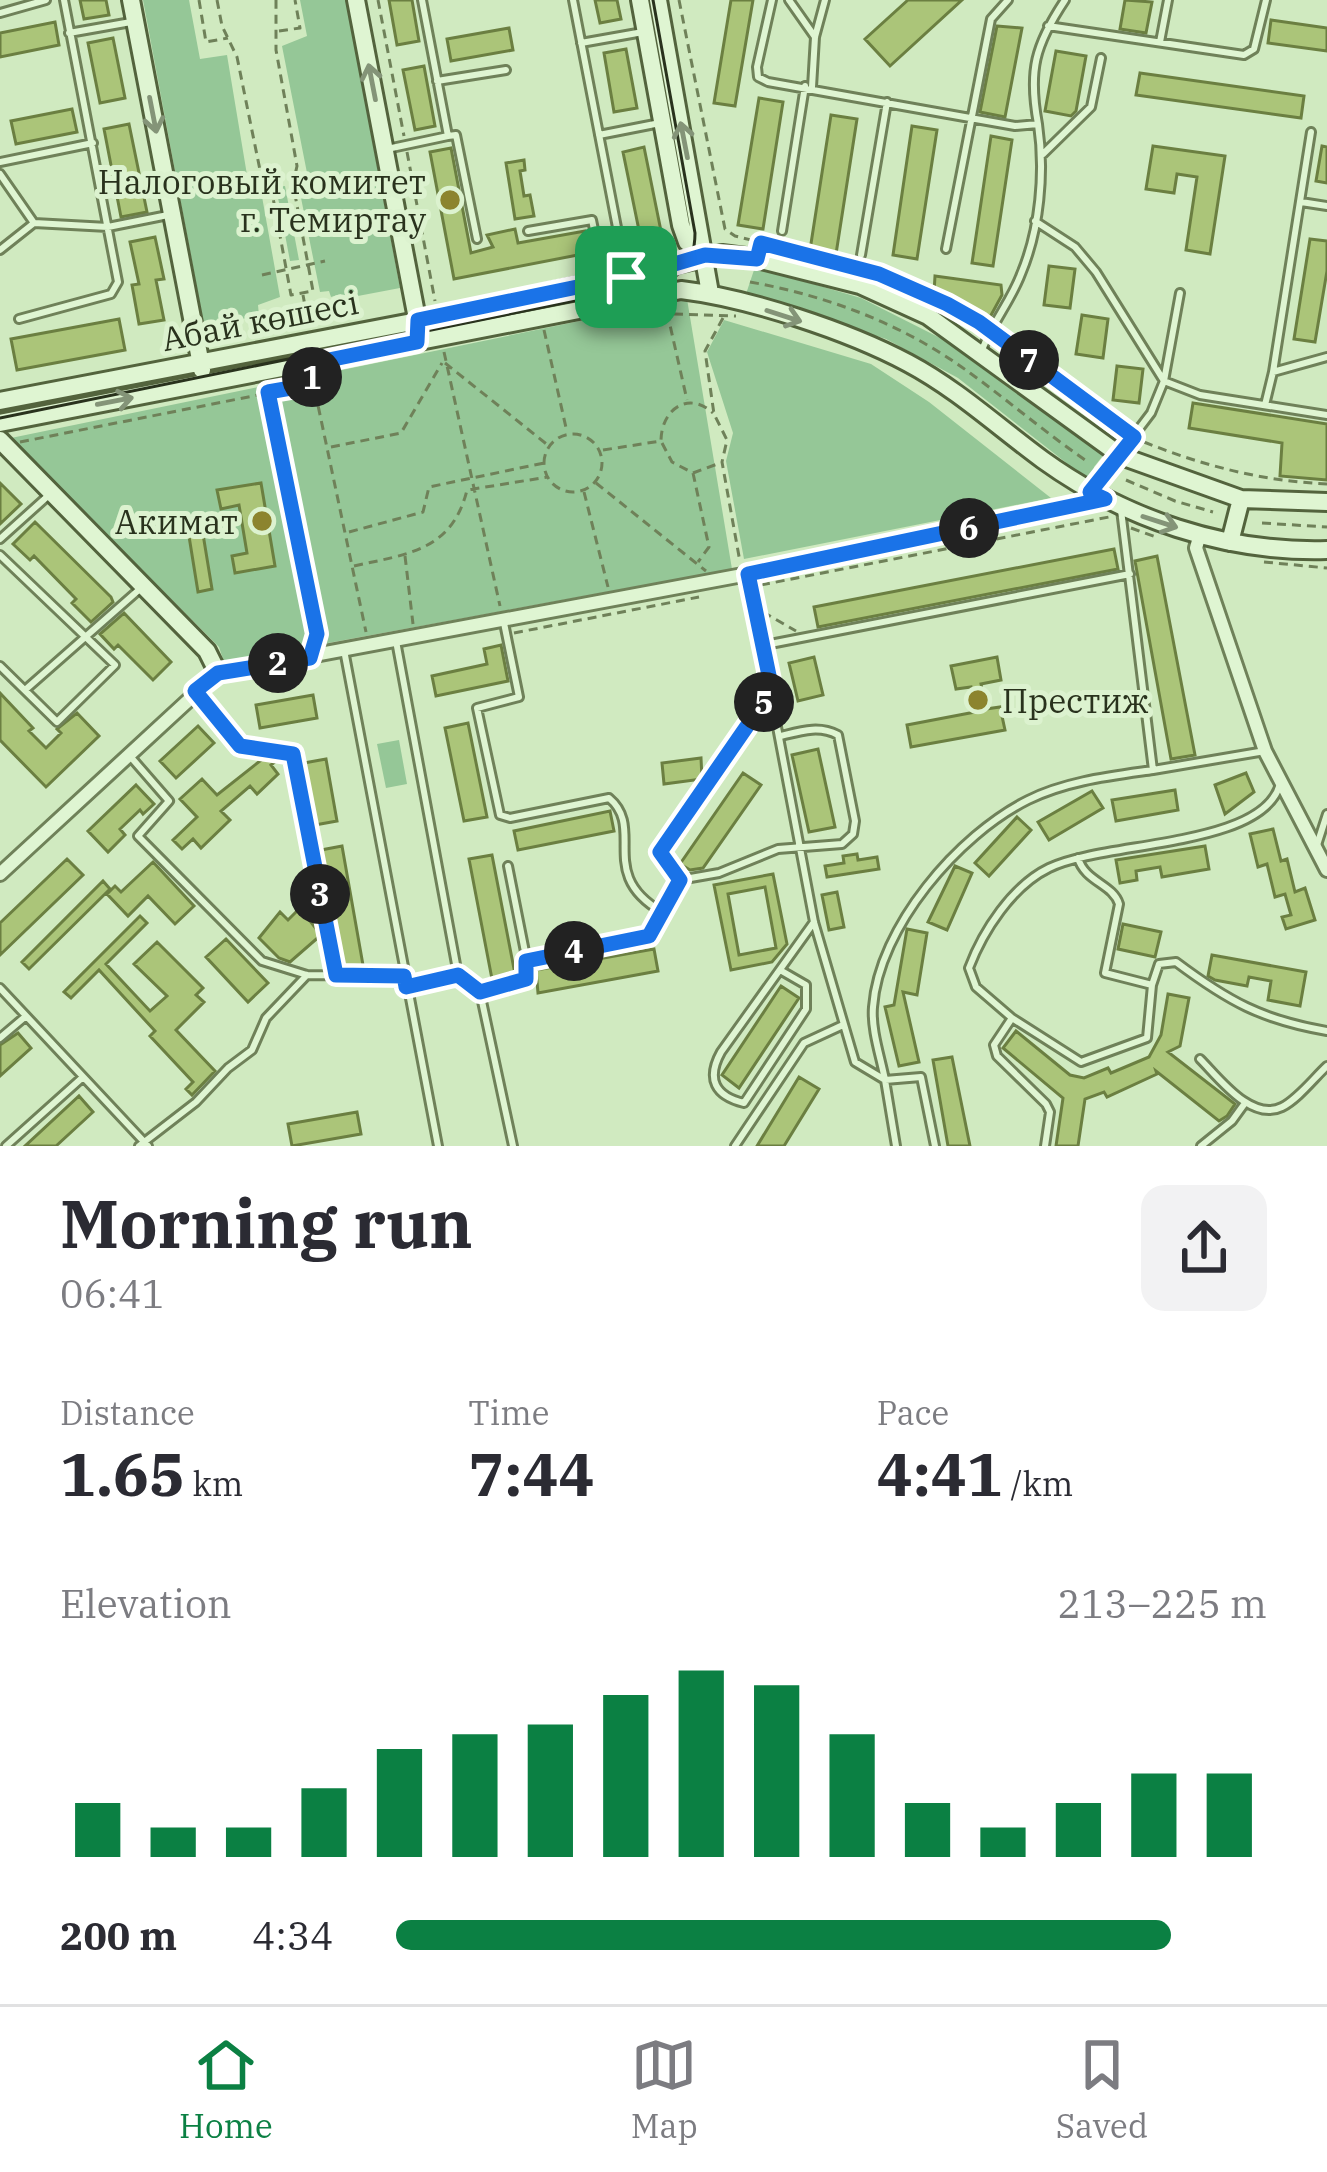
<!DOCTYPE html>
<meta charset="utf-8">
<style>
body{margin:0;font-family:"IBM Plex Serif",serif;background:#f2f2f3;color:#2b2b33;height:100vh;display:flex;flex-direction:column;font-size:45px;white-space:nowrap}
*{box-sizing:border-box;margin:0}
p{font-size:39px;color:#7c7c81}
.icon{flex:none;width:66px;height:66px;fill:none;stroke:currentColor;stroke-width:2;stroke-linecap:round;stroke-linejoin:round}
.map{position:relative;height:1146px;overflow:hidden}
.panel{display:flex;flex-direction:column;background:#fff;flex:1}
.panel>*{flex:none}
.pin{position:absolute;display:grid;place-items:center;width:102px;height:102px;color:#fff;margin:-51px;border-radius:24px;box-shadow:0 6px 18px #0006}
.km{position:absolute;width:60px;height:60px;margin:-30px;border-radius:50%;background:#222;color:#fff;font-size:33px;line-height:60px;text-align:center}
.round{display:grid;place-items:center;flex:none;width:126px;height:126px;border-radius:24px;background:#f2f2f3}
.headline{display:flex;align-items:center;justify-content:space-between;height:204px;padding:0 60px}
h1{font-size:66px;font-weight:700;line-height:90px}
.stats{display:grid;grid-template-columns:repeat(3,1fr);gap:18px;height:204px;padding:12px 60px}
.stats div{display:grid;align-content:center}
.stats b{font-size:60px;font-weight:700}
.stats small{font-size:33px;font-weight:400}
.stats p{font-size:33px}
.chart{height:336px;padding:24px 60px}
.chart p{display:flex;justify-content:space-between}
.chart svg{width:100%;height:216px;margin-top:12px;stroke:#0b8043;stroke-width:6}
ul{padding:0 60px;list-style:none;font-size:39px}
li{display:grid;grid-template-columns:192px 144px 1fr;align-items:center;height:90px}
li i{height:30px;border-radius:15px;background:#0b8043}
.tab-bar{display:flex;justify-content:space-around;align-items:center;height:168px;border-top:3px solid #e1e1e2;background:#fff;font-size:33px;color:#7c7c81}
.tab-bar a{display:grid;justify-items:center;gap:6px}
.tab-bar .active{color:#0b8043}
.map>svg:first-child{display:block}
.green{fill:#95c797}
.building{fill:#abc579;stroke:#6b7f41;stroke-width:3;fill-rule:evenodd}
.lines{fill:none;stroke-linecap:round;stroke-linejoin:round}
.lane-casing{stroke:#6f8159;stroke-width:12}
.street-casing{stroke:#6f8159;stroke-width:18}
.secondary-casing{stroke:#53633d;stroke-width:22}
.path{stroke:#6f8159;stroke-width:3;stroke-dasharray:9 6;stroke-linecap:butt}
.lane{stroke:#dff5d2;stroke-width:6}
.street{stroke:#dff5d2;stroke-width:12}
.secondary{stroke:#dff5d2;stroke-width:16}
.tram{stroke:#29321d;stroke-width:3}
.oneway{stroke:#849478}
.route-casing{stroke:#fff;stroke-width:24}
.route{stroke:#1a73e8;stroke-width:15}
.poi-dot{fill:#8c842e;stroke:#dcf2cf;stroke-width:4.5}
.labels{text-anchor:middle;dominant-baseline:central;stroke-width:10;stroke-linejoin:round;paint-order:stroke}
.poi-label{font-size:33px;fill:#29321d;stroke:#dcf2cf;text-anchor:end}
.street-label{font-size:33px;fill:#29321d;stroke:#dcf2cf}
</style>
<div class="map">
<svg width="1327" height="1146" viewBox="0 0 1327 1146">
<rect width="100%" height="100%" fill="#d0eac0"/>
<path class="green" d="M143 0H189L200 59 227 55 250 193 261 191 280 297 258 305 259 316 204 326Z
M300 0H346L400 288 342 299 341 294 331 297 329 291 320 292 298 183 308 178 282 46 307 36Z
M285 186 299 260 290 261 276 187Z
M755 267 861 298 954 345 1105 453 1094 467 1092 483 958 378 886 339 746 294Z
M687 299 732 569 224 662 219 647 11 438Z
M724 320 871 364 929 402 1051 498 744 559 726 461 733 433 707 352Z
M399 740 407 784 386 788 377 744Z"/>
<path class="building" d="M80 0H106L109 15 84 19Z
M389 0H412L419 41 397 45Z
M595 0H617L621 19 600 23Z
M731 0H753L735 106 714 103Z
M908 0H962L890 66 865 39Z
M1125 0 1152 2 1146 33 1120 29Z
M1271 20 1327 28V51L1268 43Z
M55 22 59 45 0 57V33Z
M997 26 1022 28 1005 117 980 112Z
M509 28 513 50 451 61 447 39Z
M113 38 125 98 100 103 88 43Z
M626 49 637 108 614 112 604 53Z
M1056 51 1086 56 1076 111 1071 116 1045 111Z
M424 66 435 126 415 130 403 70Z
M1140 73 1304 96 1301 118 1136 95Z
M759 98 783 102 763 229 738 225Z
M72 109 77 132 16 144 11 121Z
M831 115 857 119 836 254 810 250Z
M129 124 147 212 121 217 104 129Z
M912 126 937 130 917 259 893 255Z
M991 136 1012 140 993 266 972 263Z
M1153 146 1225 156 1210 254 1186 250 1197 177 1177 174 1174 193 1146 189Z
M1322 146 1327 147V183L1316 181Z
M644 147 663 241 642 245 623 152Z
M451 148 471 253 493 247 487 235 515 229 518 243 585 231 588 253 454 279 430 152Z
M524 160 525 170 520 171 524 196 530 195 534 216 515 219 506 163Z
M155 237 164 279 156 280 164 320 139 324 132 285 139 284 130 242Z
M1310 239 1327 241V271L1315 342 1294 339Z
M1049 266 1075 269 1070 308 1044 305Z
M935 276 1001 285 1002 295 990 317 934 293Z
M1082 315 1108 319 1103 358 1076 354Z
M119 319 125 350 17 370 11 339Z
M1117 366 1143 369 1139 403 1113 400Z
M1193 403 1327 424V480L1280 476 1282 443 1189 428Z
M0 483 21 504 0 524Z
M261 483 275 566 235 573 232 556 247 553 239 505 221 509 217 490Z
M35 522 111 597 113 602 91 622 72 603 76 599 34 556 30 560 13 544Z
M202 528 212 589 198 592 188 530Z
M1114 549 1118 569 818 627 814 607Z
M1157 556 1195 755 1171 759 1135 561Z
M124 613 171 662 153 680 118 645 114 649 100 634Z
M501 645 508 681 436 696 432 676 487 664 484 649Z
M814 657 823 695 798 701 789 663Z
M997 657 1001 680 981 684 986 709 1000 707 1005 730 911 747 907 725 975 712 971 687 956 689 951 666Z
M0 693 33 728 29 731 46 748 61 733 57 729 77 713 99 736 46 787 0 740Z
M313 695 317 718 260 728 256 705Z
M468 723 487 817 464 821 445 728Z
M198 726 214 743 176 778 160 761Z
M818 749 835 827 809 832 792 755Z
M265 757 276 761 271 765 278 774 257 794 250 786 221 811 230 820 201 848 193 839 182 849 173 840 197 817 180 799 202 779 217 795Z
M701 758 702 779 664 784 662 763Z
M326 759 337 821 315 825 304 763Z
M743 773 761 785 703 868 690 870 680 864Z
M1246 773 1254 792 1225 814 1215 785Z
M136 785 154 804 143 814 140 810 120 829 125 835 108 852 88 831Z
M1175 790 1178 810 1116 821 1112 800Z
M1092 791 1103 808 1049 840 1038 822Z
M610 811 614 831 518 850 514 831Z
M1017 817 1031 830 989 876 975 863Z
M1273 829 1281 861 1287 859 1295 892 1305 888 1315 920 1286 929 1282 917 1291 915 1285 894 1275 897 1267 864 1258 867 1250 834Z
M342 846 363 965 348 968H342L321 850Z
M1205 846 1209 869 1162 877 1160 867 1136 871 1137 880 1120 883 1116 860Z
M857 854 858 860 877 857 879 869 827 877 825 866 844 863 843 856Z
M492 855 515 974 492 979 469 859Z
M67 859 83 875 0 955V923Z
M153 862 194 906 175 924 148 896 128 916 107 894 115 886 121 892Z
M955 866 972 873 947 930 928 922Z
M773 874 787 944 772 962 731 970 714 885ZM765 887 776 948 739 955 728 894Z
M103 881 110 889 29 969 22 962Z
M837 892 844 927 829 930 822 895Z
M300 908 321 935 290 962 279 958 259 938 280 912 288 920Z
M140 916 147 923 106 964 150 1011 167 996 134 964 157 942 203 988 196 995 204 1002 176 1030 215 1071 192 1095 186 1089 193 1082 150 1036 155 1031 99 970 71 998 64 992Z
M1123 924 1161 932 1155 957 1118 949Z
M907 929 927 933 917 995 903 992 919 1062 899 1066 885 1007 894 1005Z
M226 939 268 983 248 1002 206 957Z
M654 949 658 971 538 993 536 970Z
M1212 955 1306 972 1300 1006 1268 1000 1271 981 1249 977 1247 986 1215 980 1208 976Z
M781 986 799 998 739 1088 722 1075Z
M1168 994 1189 998 1180 1046 1168 1052 1235 1104 1227 1116 1219 1121 1156 1071 1157 1074 1107 1097 1104 1092 1085 1099 1078 1146H1056L1063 1098 1003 1048 1016 1031 1070 1075 1084 1078 1108 1068 1111 1073 1149 1057 1161 1035Z
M18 1033 31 1048 0 1076V1045Z
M952 1057 970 1146H948L933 1060Z
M799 1077 819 1089 784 1146H757Z
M79 1096 93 1112 56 1146H25Z
M357 1112 361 1134 292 1146 288 1124Z"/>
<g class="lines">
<g class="lane-casing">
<path id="lane" d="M573 0 626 274
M772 0 757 67 758 77 768 82 1015 126 1038 124C1045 172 1040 229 1021 274 1011 301 992 323 982 350
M789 0 815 37
M0 13 46 0
M1048 26 1244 55 1254 49 1266 0
M69 33 131 22
M1160 42 1168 0
M581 43 643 32
M437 81 506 70
M812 87 815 37 825 0
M1038 124C1028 71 1035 45 1065 0
M599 135 660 123
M448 136 456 135 477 239
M387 149 448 136 422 0
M1043 154 1091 107 1101 58
M0 162 93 143
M0 174 34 223
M1301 202 1327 206
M1035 221 1075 247 1096 272 1164 381 1151 413 1094 488
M528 231 592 220 604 278
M782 231 805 86
M946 249 991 19 1008 0
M0 250 34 223 108 227 168 215
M861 255 887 102
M1180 293 1164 381 1200 395 1327 415
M19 319 111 294 118 282 64 0
M1273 372 1311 132
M1265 405 1273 372 1327 357
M1121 510 1153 770 1265 751
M0 539 49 495
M0 555 115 665 57 722 0 666
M748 574 814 922 855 1062 885 1080 896 1146
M504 623 519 697 477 708 500 815 510 818 609 798C646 829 596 874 662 912
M396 641 458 975 406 987
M765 645 1130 574
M344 650 438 1146
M25 690 141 588
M195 691 240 746 293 754 336 975
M129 755 169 801 138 836 262 961 307 975 404 976
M1317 845 1327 814
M679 880 660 852 771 693
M526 961 649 936 679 880 719 873 778 849 842 844 853 834 855 821 838 735C819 725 801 731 781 736
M780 970 806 985V1009L744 1103C715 1096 706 1079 721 1052L814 922
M458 975 480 992 513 1146
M1152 985 1159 964 1176 962C1228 1001 1262 1020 1327 1031
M0 988 148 1146
M480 992 526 979 529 972 508 866
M1012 1018 1081 1062 1147 1038 1152 985 1105 973 1119 904C1113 884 1085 882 1078 858
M0 1038 26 1016
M1200 1059C1219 1078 1251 1122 1282 1107 1298 1099 1314 1078 1327 1066
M6 1146 83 1077
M139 1146 196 1102 228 1068 252 1050 266 1018 307 975
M735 1146 804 1043 843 1025
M935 1146 921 1077 885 1080C881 1058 871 1030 873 1007 879 927 958 835 1028 800 1066 781 1111 776 1153 770
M1045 1146 1050 1112 1046 1104 997 1056 994 1045 1012 1018 976 987 969 968C983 931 1012 886 1049 868 1103 841 1263 848 1280 784
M1201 1146 1232 1121 1245 1103"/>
</g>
<g class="street-casing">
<path id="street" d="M1200 534 1196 548 1265 751 1327 870
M0 874 218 673 748 574 1105 499"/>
</g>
<g class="secondary-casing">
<path id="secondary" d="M131 0 202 370
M356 0 419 329
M640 0 681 225 687 242 705 255
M658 0 710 293
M0 401 438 317 722 254 753 258 860 285 928 316 1121 456 1241 499 1327 502
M0 423 681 290C748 298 848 331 908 363 957 389 998 427 1043 460 1125 519 1225 553 1327 550
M0 440 207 651 218 673
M1230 542 1241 499"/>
</g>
<path class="path" d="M199 0 206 42 228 38
M217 0 222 26 237 57 260 170 271 187 291 295 313 291 293 184 297 166 276 50V0
M378 0 404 136
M679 0 725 229 735 236C821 258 913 274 985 328
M279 31 300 28 295 0
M407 152 435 301
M262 275 325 261
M750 282C829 296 905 325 970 373 1010 402 1047 434 1088 462
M303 295 305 306
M667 312 687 400
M644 313 736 316
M723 318 705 351 714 414 727 440 722 462 740 562
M544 330 567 432
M998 337 1124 433
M444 352 500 606
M445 363 549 446
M312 377 366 632
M266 384 317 634 314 645
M544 463a29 29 0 1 1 58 0a29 29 0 1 1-58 0Z
M20 442 314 384
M1144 442C1204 466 1262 481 1327 484
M662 443 672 462 693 473 720 463
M331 447 401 433 442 363
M603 450 661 441C661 410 688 390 713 413
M693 473 709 547 698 562
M1126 480 1175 501 1213 512
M596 483 706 571
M584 492 608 587
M1262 523 1327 527
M1131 528 1156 537
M349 532 423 512 429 487 544 463
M405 556 413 624
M1264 562 1327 568
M354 566C407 554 452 551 467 490L548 477
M761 585 1109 517
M763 612 796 631
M514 633 699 597"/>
<use href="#lane" class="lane"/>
<use href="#street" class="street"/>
<use href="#secondary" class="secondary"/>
<path class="tram" d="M0 418 666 282C687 271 695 257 695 233L653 0"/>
</g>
<defs><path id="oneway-shaft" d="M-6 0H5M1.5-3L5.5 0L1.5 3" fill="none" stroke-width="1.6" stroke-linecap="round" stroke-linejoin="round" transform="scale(3)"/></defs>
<g class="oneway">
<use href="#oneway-shaft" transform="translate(372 82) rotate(-101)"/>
<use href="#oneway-shaft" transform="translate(153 115) rotate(79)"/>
<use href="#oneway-shaft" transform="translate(684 140) rotate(-101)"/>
<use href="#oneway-shaft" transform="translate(784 316) rotate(18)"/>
<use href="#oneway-shaft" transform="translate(115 401) rotate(-11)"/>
<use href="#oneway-shaft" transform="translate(1160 522) rotate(18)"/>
</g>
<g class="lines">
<g class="route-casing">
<path id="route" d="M761 243 879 274 947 304 979 322 1134 437 1090 492 1105 499 748 574 772 690 660 852 680 880 649 936 526 961V979L480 992 458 975 406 987 404 976 336 975 293 754 240 746 195 691 218 673 310 658 317 634 268 392 314 384 309 364 417 342 418 320 640 274 705 255 757 259Z"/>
</g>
<use href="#route" class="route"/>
</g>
<g class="poi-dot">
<circle cx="450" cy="200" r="12"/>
<circle cx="262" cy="521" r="12"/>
<circle cx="978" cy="700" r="12"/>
</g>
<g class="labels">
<g class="poi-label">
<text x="426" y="181">Налоговый комитет<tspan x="426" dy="38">г. Темиртау</tspan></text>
<text x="238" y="521">Акимат</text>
<text x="1002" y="700" text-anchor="start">Престиж</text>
</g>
<g class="street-label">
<text transform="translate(260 320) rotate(-11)">Абай көшесі</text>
</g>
</g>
</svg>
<div class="pin" style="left:626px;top:277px;background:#1e9e55"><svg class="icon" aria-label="arrive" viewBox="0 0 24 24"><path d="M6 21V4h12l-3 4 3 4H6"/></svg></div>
<b class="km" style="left:312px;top:377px">1</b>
<b class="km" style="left:278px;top:663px">2</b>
<b class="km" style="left:320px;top:894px">3</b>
<b class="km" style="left:574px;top:951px">4</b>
<b class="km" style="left:764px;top:702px">5</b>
<b class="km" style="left:969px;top:528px">6</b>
<b class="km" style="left:1029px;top:360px">7</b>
</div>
<section class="panel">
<div class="headline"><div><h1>Morning run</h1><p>06:41</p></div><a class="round"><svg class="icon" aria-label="share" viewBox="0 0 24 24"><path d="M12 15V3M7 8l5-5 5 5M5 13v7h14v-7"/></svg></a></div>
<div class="stats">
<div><p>Distance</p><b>1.65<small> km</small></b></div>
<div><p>Time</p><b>7:44</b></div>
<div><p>Pace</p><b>4:41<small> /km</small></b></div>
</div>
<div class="chart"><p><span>Elevation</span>213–225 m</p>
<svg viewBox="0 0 160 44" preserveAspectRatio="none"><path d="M5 44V33M15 44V38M25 44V38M35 44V30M45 44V22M55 44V19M65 44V17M75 44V11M85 44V6M95 44V9M105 44V19M115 44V33M125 44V38M135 44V33M145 44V27M155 44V27"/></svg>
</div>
<ul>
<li><b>200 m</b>4:34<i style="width:89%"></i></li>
</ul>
</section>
<nav class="tab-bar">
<a class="active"><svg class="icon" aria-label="home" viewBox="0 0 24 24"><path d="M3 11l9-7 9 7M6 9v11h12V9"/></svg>Home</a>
<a><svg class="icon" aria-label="map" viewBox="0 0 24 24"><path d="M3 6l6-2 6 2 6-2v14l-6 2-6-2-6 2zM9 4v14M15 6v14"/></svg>Map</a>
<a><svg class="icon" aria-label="saved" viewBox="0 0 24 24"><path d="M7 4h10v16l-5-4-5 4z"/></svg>Saved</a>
</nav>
